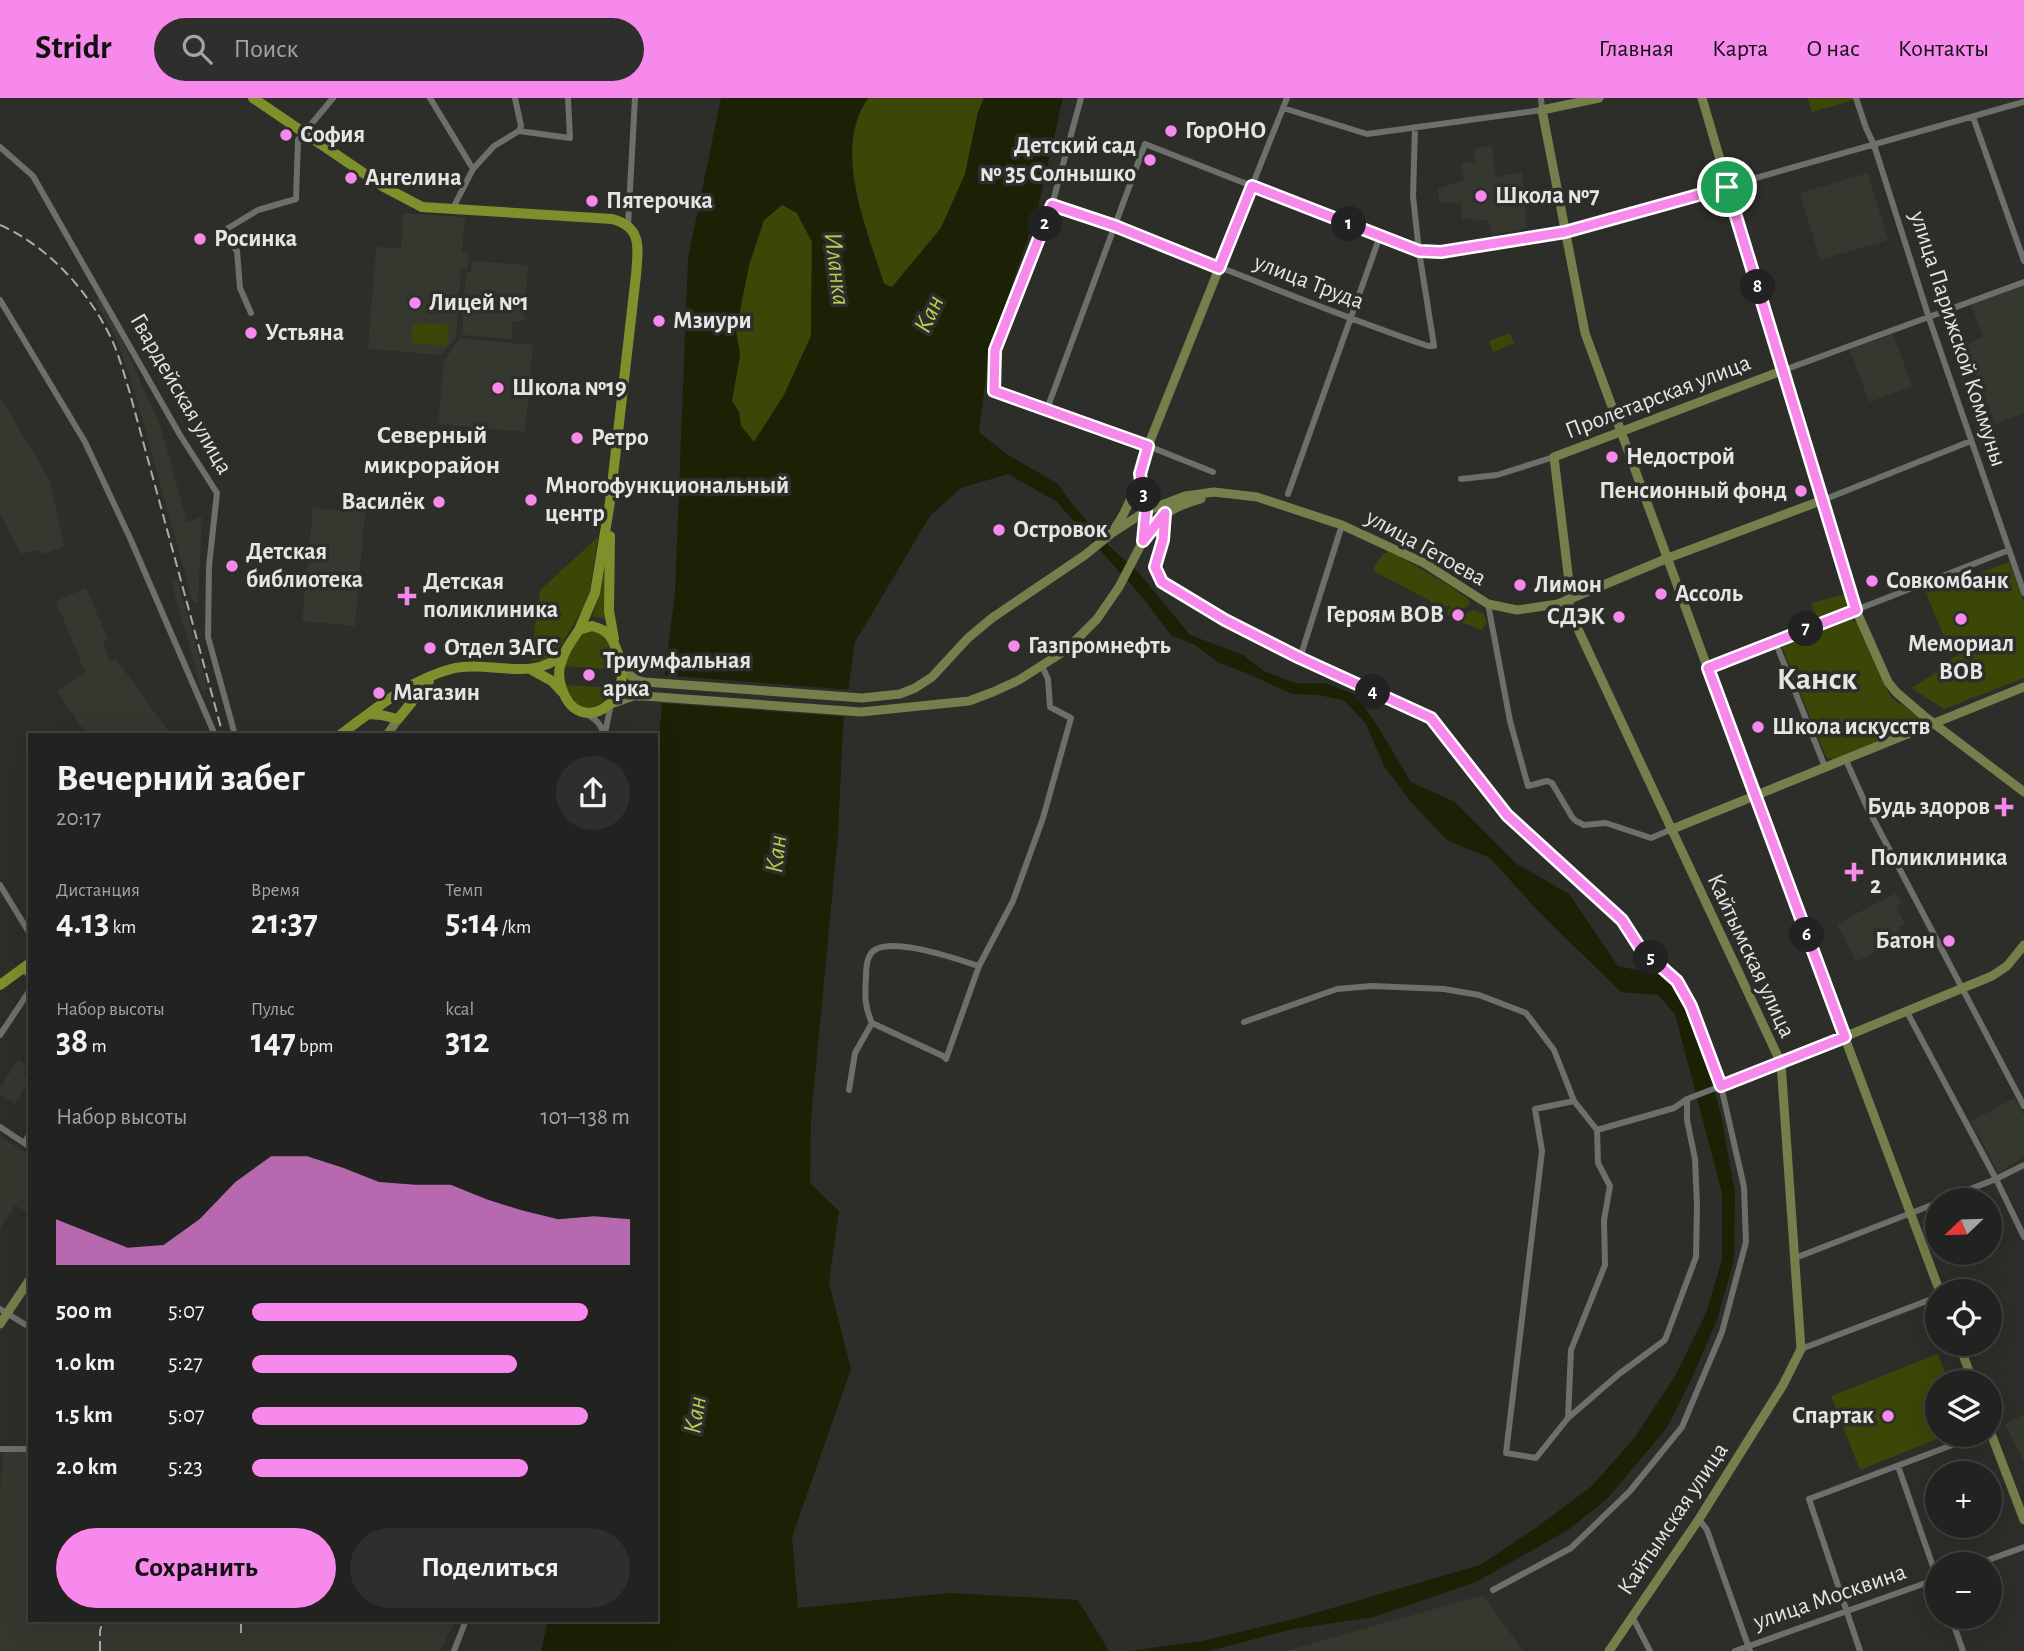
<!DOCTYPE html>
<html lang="ru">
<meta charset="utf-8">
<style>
body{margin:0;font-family:"Alegreya Sans",sans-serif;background:#2e2f2d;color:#f1f3f6;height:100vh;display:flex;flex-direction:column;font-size:26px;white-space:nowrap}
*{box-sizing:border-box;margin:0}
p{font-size:23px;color:#a2a4a5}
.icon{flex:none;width:38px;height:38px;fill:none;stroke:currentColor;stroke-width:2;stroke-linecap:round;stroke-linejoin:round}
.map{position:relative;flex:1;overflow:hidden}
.drawer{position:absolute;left:28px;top:635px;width:630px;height:889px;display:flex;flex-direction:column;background:#222220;border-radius:0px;box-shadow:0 7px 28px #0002,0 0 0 2px #3f3f3e}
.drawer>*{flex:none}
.needle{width:46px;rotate:247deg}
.controls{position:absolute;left:1925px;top:1090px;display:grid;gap:14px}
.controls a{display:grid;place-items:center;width:77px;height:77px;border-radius:50%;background:#222220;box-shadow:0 7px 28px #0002,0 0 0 2px #3f3f3e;font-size:35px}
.pin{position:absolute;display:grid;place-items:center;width:60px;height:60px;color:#fff;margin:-30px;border:4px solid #fff;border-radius:50%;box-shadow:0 2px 7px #0007}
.km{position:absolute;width:35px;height:35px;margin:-18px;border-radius:50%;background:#222;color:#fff;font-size:19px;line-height:35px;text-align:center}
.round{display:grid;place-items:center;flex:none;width:74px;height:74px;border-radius:37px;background:#2e2f2d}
.headline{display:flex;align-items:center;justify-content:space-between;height:119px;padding:0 28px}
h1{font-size:38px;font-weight:700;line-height:52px}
.metrics{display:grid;grid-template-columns:repeat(3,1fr);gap:10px;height:119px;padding:7px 28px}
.metrics div{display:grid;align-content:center}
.metrics b{font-size:35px;font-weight:700}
.metrics small{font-size:19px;font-weight:400}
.metrics p{font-size:19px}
.chart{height:196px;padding:14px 28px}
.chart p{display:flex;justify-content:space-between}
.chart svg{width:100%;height:126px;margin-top:7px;fill:#f788ec;opacity:.7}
.button{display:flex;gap:14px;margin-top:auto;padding:14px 28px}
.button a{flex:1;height:80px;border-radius:42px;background:#f788ec;color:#111;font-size:28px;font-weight:700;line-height:80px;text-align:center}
.button a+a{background:#2e2f2d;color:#f1f3f6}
ul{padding:0 28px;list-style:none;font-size:23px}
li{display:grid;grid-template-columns:112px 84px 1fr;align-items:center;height:52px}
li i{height:18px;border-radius:9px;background:#f788ec}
header{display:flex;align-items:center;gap:42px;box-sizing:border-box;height:98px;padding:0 35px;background:#f788ec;color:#111}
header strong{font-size:33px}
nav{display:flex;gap:38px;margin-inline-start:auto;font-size:24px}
.search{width:490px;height:63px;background:#2e2f2d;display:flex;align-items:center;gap:18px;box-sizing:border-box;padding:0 24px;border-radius:38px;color:#a2a4a5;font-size:26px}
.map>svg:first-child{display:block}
.built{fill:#35382f}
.green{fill:#3a4707}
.water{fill:#1a2104;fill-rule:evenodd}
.pier{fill:#2d2e2a}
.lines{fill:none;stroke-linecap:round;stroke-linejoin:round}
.street{stroke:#6d6f6b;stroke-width:6}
.secondary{stroke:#757f4c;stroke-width:9}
.primary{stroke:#7e8f2c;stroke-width:10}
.rail{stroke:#abaca9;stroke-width:2;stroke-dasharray:10 5;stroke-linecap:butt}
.route-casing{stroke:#fff;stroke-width:14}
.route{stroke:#f788ec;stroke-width:9}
.poi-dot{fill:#f788ec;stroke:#2d2e2a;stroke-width:2.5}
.labels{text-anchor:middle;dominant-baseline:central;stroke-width:7;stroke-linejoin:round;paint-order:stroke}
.poi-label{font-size:24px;font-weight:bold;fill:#e5e6e4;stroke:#2d2e2a;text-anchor:start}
.street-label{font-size:24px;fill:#e5e6e4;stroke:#2d2e2a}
.water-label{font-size:26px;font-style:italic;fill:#b2ce53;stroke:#2d2e2a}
.neighbourhood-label{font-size:26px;font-weight:bold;fill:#e5e6e4;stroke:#2d2e2a}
.district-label{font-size:32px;font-weight:bold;fill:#e5e6e4;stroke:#2d2e2a}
</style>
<header>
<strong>Stridr</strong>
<div class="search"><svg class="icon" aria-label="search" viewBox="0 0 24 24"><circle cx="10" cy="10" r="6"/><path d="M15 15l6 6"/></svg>Поиск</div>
<nav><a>Главная</a><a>Карта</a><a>О нас</a><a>Контакты</a></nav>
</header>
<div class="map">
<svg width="2024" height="1553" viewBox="0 0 2024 1553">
<rect width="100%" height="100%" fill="#2d2e2a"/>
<path class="built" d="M1492 47 1495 79 1522 74 1527 130 1492 137 1488 122 1462 121 1461 105H1439L1438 91 1464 82 1461 65 1475 64 1474 51Z
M1868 75 1888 142 1820 162 1800 95Z
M403 115 465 119 462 153 469 154 468 171H461L456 239 441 257 368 251 376 149 401 150Z
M472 163 528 167 524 223H513L511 241 462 237 466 174H471Z
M2024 187V315L1995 326 1965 247 1983 239 1971 207Z
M99 200 120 237 161 330 187 424 202 419 198 505H193L134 291 116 239 94 202Z
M1893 236 1912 289 1869 304 1850 252Z
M459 240 533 247 525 334 438 326 444 264Z
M0 299 50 382 64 448 45 456 37 452 21 456 0 416Z
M313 410 365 414 355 528 302 523Z
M177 481 208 591 202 593 171 482Z
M86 490 108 541 103 544 110 564 116 561 171 637H105L103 635 101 637H87L57 593 85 574 56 503Z
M1896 795 1901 805 1896 808 1905 826 1899 829 1904 839 1856 864 1837 826Z
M18 962 28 968 23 975 30 980V982L15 1006 0 996V990Z
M2015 1000 2024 1018V1059L1998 1075 1971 1023Z
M0 1038 30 1057V1117L15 1107 0 1130Z
M2024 1316V1363L2005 1327Z
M3 1354H30V1522L455 1523 440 1553H0V1400Z
M1483 1497 1523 1553H1286Z"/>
<path class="green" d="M868 0H984L978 14 965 76 941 130 892 189 884 186C868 132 832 52 868 0Z
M1808 0H1853L1854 2 1812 14Z
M782 106 797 115 812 144 811 238 784 297 754 344 741 328 739 314 732 303 740 257 736 233 749 167 764 122Z
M413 225 449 227 447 248 412 245Z
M1510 235 1514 245 1493 254 1489 243Z
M608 426 607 521 592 518 598 502Z
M598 439 590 492 585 508 557 553 545 562 532 563 531 560 540 492Z
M1390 453 1453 490 1470 503 1468 508 1449 518 1447 514 1451 508 1438 509 1427 501 1375 474 1374 469 1383 456Z
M2009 464 2024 505V580L1944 611 1911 590 1952 565 1951 561 1959 557 1950 537 1944 539 1926 495Z
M1846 496 1848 504 1844 511 1818 522 1811 505Z
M1473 512 1483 515 1487 524 1482 532 1459 523 1461 518Z
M1851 521 1859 527 1891 600 1925 622 1923 627 1833 662 1826 659 1782 549 1784 546Z
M593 533 609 540 615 561 617 572 564 568 581 536Z
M565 587 613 590C606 603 592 618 577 607 571 602 568 593 565 587Z
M1938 1256 1949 1284H1937V1337H1947L1860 1372 1831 1298Z"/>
<path class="water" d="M721 0H868C831 53 867 131 884 186L892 189 941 130 965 76 978 14 984 0H1063L1038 110 989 254 979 334 1005 355 1058 386 1072 406 1109 448 1139 475 1190 537 1243 557 1264 573 1295 585H1325L1356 597 1378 629 1411 684 1455 704 1517 766 1569 796 1618 868 1664 878 1685 905 1704 955 1721 1017 1735 1095 1734 1162 1717 1222 1690 1284 1666 1331 1606 1402 1568 1432 1476 1484 1374 1519 1293 1531 1209 1553H1129L1202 1543 1298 1520 1480 1467 1537 1429 1592 1388 1635 1339 1675 1278 1706 1215 1722 1162V1095L1675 916 1658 897 1621 894 1540 815 1490 760 1447 742 1411 704 1384 668 1366 626 1344 602 1318 597 1292 596 1249 576 1219 565 1195 547 1171 537 1142 499 1056 403 1008 376 961 390 930 418 855 544 843 628 838 736 811 1020 810 1085 839 1113 829 1185 851 1271 792 1439 798 1510 950 1495 1078 1502 1109 1553H541L548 1523 656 1522V673L666 564 675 496 688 160ZM782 107 797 115 812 144 811 238 784 297 754 344 741 328 739 314 732 303 740 257 736 233 749 167 764 122Z"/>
<path class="pier" d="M661 577 852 592 848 619 659 605Z"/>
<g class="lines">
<path class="street" d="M430 0 473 71
M1081 0 1052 107 995 252 994 293 1148 348 1213 374
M1856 0 1866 30 1874 47 1929 220 2024 495
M1283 10 1367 36 1542 12 1541 0
M1973 19 2024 163
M519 33 570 40 568 0
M0 49 33 78 180 337 217 395 209 468 208 539 235 637
M1052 107C1179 149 1301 205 1428 248H1434L1419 153 1413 98 1415 29
M453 110 473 71 494 48 519 33 521 28 515 0
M628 127 635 0
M1565 134 2024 4
M0 202 85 344 130 440 215 637
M251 215 240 190 237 153 220 135 258 112 296 101 298 42 333 0
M1784 272 2024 184
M1047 311 1145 46 1252 88 1287 0
M1461 381 1497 377 1554 359
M1288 396 1380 138
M1823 402 1971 343
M1165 418 1163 442 1155 469 1162 484 1225 522 1300 560 1431 620 1507 717 1622 822 1640 850 1677 883 1691 908 1721 988 1744 1089 1746 1144 1722 1234 1682 1329 1630 1393 1571 1450 1493 1492
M1488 506 1510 623 1528 688 1547 683 1552 685 1572 719 1576 723 1584 727 1606 725 1651 740 1670 732
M1775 543 1825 669
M1300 560 1342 427
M1708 570 2009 452
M586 616C596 621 601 626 604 637
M605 635 611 606
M1845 660 1866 707 2024 1008
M0 787 30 836
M21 871 30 877
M1907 914 1996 1081 2024 1139
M1244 924 1337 891 1372 888 1444 891 1479 897 1526 915 1554 952 1574 1003 1597 1032 1598 1065 1610 1088 1604 1122 1605 1167 1571 1252 1568 1320 1536 1360 1506 1355 1542 1053 1535 1011 1574 1003
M872 925C864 907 865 898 866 878 866 872 867 862 870 857 882 834 959 862 979 868
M0 937 30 892
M849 992 855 955 872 925 943 958 946 961 979 868 1013 803 1043 720 1071 620 1050 609 1048 581 1042 568
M0 1029 30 1049
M1597 1032 1674 1010 1687 1001 1781 965
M24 1045 30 1036
M1942 1102 1996 1081 2024 1067
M1795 1160 1937 1105
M0 1211 26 1227H30
M1801 1251 1937 1199
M1568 1320 1619 1276 1665 1242 1696 1159 1697 1107 1695 1061 1687 1022V1001
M0 1351H30
M1898 1368 1937 1480
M1699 1421 1707 1432 1750 1553
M1977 1466 2024 1449
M1632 1518 1650 1553
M1951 1519 1963 1553
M454 1553 466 1522
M1735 1553 1937 1481
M1860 1553 1809 1401 1979 1337"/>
<path class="secondary" d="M1599 0 1542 12 1585 235 1754 697 1940 1194
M1702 0 1747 154 1856 512 1888 584 1896 594 1924 618 2024 694
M1115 430C1132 405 1140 377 1148 348L1252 88 1419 153 1441 154 1565 134
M1144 442C1162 417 1170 409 1201 401
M621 565C628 576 632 582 645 584L862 600 900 596 915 590 932 579 968 540 992 520 1085 457 1112 435 1146 413 1185 398 1214 394 1257 399 1342 427 1424 465 1488 506 1517 512 1558 506 1668 460 1823 402
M611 606 633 598H644L861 614 969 603 993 594 1019 582 1066 552 1097 521 1119 489 1143 443 1146 413 1141 379
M387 637 398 621
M1670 732 2024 589
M1781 965 1992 878 2007 868 2024 847
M0 1226 30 1181
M1959 1246 1973 1284
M1990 1333 2024 1422
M1609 1553 1699 1421 1783 1287 1801 1251 1781 965 1569 512V484L1554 359 1784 272"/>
<path class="primary" d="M253 0 384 89 422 109 612 121C643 129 638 151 636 177L610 404 595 495 579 532
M610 438 609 513 614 541
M592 528C611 533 612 540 619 558 636 606 578 640 562 591 559 583 558 573 561 565 564 553 572 542 579 532Z
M532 572 552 583 562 594
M369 616 381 617 398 621 429 583
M340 637C374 612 409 582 451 571 488 561 533 586 564 555
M0 887 30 865"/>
<path class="rail" d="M0 127C47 148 86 190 109 236 118 253 123 273 129 292L223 637
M241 1535V1522
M100 1553V1533L103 1522"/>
</g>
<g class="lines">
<g class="route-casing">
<path id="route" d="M1252 88 1419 153 1441 154 1565 134 1727 89 1856 512 1708 570 1845 939 1721 988 1691 908 1677 883 1640 850 1622 822 1507 717 1431 620 1300 560 1225 522 1162 484 1155 469 1163 442 1165 415 1143 443 1146 413 1140 376 1148 348 994 293 995 252 1052 107 1115 128 1219 170Z"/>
</g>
<use href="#route" class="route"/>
</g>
<g class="poi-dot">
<circle cx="1171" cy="33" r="7"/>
<circle cx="286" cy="37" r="7"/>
<circle cx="1150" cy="62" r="7"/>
<circle cx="351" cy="80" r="7"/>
<circle cx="1481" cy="98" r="7"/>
<circle cx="592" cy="103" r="7"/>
<circle cx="200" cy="141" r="7"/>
<circle cx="415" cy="205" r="7"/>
<circle cx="659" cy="223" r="7"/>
<circle cx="251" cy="235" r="7"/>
<circle cx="498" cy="290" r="7"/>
<circle cx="577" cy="340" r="7"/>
<circle cx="1612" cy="359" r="7"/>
<circle cx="1801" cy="393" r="7"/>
<circle cx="531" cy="402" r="7"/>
<circle cx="439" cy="404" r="7"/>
<circle cx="999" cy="432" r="7"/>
<circle cx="232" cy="468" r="7"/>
<circle cx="1872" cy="483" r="7"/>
<circle cx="1520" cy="487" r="7"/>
<circle cx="1661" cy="496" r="7"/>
<path d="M403.5 487.5h7v7h7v7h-7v7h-7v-7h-7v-7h7z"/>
<circle cx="1458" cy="517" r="7"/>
<circle cx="1619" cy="519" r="7"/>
<circle cx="1961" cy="521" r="7"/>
<circle cx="1014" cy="548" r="7"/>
<circle cx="430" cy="550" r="7"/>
<circle cx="589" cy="577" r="7"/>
<circle cx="379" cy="595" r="7"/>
<circle cx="1758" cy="629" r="7"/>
<path d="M2000.5 698.5h7v7h7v7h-7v7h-7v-7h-7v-7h7z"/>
<path d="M1850.5 763.5h7v7h7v7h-7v7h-7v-7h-7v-7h7z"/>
<circle cx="1949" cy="843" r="7"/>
<circle cx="1888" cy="1318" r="7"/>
</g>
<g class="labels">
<g class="poi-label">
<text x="1185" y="33">ГорОНО</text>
<text x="300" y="37">София</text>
<text x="1136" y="48" text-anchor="end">Детский сад<tspan x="1136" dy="28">№ 35 Солнышко</tspan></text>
<text x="365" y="80">Ангелина</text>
<text x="1495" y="98">Школа №7</text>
<text x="606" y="103">Пятерочка</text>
<text x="214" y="141">Росинка</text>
<text x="429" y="205">Лицей №1</text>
<text x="673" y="223">Мзиури</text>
<text x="265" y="235">Устьяна</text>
<text x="512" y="290">Школа №19</text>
<text x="591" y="340">Ретро</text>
<text x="1626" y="359">Недострой</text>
<text x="545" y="388">Многофункциональный<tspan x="545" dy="28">центр</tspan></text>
<text x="1787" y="393" text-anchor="end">Пенсионный фонд</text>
<text x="425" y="404" text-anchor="end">Василёк</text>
<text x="1013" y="432">Островок</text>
<text x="246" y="454">Детская<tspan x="246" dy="28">библиотека</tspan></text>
<text x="1886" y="483">Совкомбанк</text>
<text x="423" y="484">Детская<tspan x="423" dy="28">поликлиника</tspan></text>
<text x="1534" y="487">Лимон</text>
<text x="1675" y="496">Ассоль</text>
<text x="1444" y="517" text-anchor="end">Героям ВОВ</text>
<text x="1605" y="519" text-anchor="end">СДЭК</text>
<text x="1961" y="546" text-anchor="middle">Мемориал<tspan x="1961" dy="28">ВОВ</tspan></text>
<text x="1028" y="548">Газпромнефть</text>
<text x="444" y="550">Отдел ЗАГС</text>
<text x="603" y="563">Триумфальная<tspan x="603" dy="28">арка</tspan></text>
<text x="393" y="595">Магазин</text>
<text x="1772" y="629">Школа искусств</text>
<text x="1990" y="709" text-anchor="end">Будь здоров</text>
<text x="1870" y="760">Поликлиника<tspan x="1870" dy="28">2</tspan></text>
<text x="1935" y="843" text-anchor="end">Батон</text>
<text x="1874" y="1318" text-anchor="end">Спартак</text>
</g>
<g class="street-label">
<text transform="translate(1309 184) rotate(21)">улица Труда</text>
<text transform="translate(1958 241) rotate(72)">улица Парижской Коммуны</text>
<text transform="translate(181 296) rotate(60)">Гвардейская улица</text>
<text transform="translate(1658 299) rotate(-21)">Пролетарская улица</text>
<text transform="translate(1426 450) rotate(29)">улица Гетоева</text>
<text transform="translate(1751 858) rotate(65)">Кайтымская улица</text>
<text transform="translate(1673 1421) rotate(-56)">Кайтымская улица</text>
<text transform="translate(1830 1499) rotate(-19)">улица Москвина</text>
</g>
<g class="water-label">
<text transform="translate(837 171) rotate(83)">Иланка</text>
<text transform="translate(929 216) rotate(-65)">Кан</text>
<text transform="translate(776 756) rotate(-83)">Кан</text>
<text transform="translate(695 1317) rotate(-81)">Кан</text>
</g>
<g class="neighbourhood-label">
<text x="432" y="337">Северный<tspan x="432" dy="30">микрорайон</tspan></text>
</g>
<g class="district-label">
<text x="1817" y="581">Канск</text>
</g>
</g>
</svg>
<div class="controls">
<a><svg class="needle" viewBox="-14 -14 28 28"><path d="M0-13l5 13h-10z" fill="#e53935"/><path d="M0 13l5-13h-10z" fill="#a2a4a5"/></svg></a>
<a><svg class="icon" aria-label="locate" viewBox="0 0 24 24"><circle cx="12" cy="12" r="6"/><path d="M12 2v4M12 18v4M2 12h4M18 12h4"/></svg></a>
<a><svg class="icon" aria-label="layers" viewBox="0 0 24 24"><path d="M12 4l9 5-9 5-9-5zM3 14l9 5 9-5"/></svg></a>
<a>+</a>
<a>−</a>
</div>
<div class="pin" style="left:1727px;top:89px;background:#1e9e55"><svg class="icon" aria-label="arrive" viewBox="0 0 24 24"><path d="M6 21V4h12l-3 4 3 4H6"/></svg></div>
<b class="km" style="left:1349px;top:126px">1</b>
<b class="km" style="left:1045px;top:126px">2</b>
<b class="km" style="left:1144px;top:397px">3</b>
<b class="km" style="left:1373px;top:594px">4</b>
<b class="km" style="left:1651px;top:860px">5</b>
<b class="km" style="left:1807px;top:837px">6</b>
<b class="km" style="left:1806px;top:531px">7</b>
<b class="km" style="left:1758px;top:189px">8</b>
<section class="drawer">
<div class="headline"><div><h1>Вечерний забег</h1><p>20:17</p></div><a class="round"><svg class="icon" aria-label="share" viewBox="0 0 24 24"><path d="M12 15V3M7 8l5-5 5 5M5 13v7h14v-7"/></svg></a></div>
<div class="metrics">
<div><p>Дистанция</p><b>4.13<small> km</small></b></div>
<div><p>Время</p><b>21:37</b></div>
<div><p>Темп</p><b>5:14<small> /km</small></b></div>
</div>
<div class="metrics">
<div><p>Набор высоты</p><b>38<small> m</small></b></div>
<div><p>Пульс</p><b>147<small> bpm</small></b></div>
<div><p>kcal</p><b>312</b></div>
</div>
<div class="chart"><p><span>Набор высоты</span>101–138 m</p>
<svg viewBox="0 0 160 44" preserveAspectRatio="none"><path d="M0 44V28L10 33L20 38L30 37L40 28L50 15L60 6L70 6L80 10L90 15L100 16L110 16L120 21L130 25L140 28L150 27L160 28V44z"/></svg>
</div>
<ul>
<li><b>500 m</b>5:07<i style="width:89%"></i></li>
<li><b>1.0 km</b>5:27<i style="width:70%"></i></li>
<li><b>1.5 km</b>5:07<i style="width:89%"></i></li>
<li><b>2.0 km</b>5:23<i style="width:73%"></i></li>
</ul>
<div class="button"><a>Сохранить</a><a>Поделиться</a></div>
</section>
</div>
